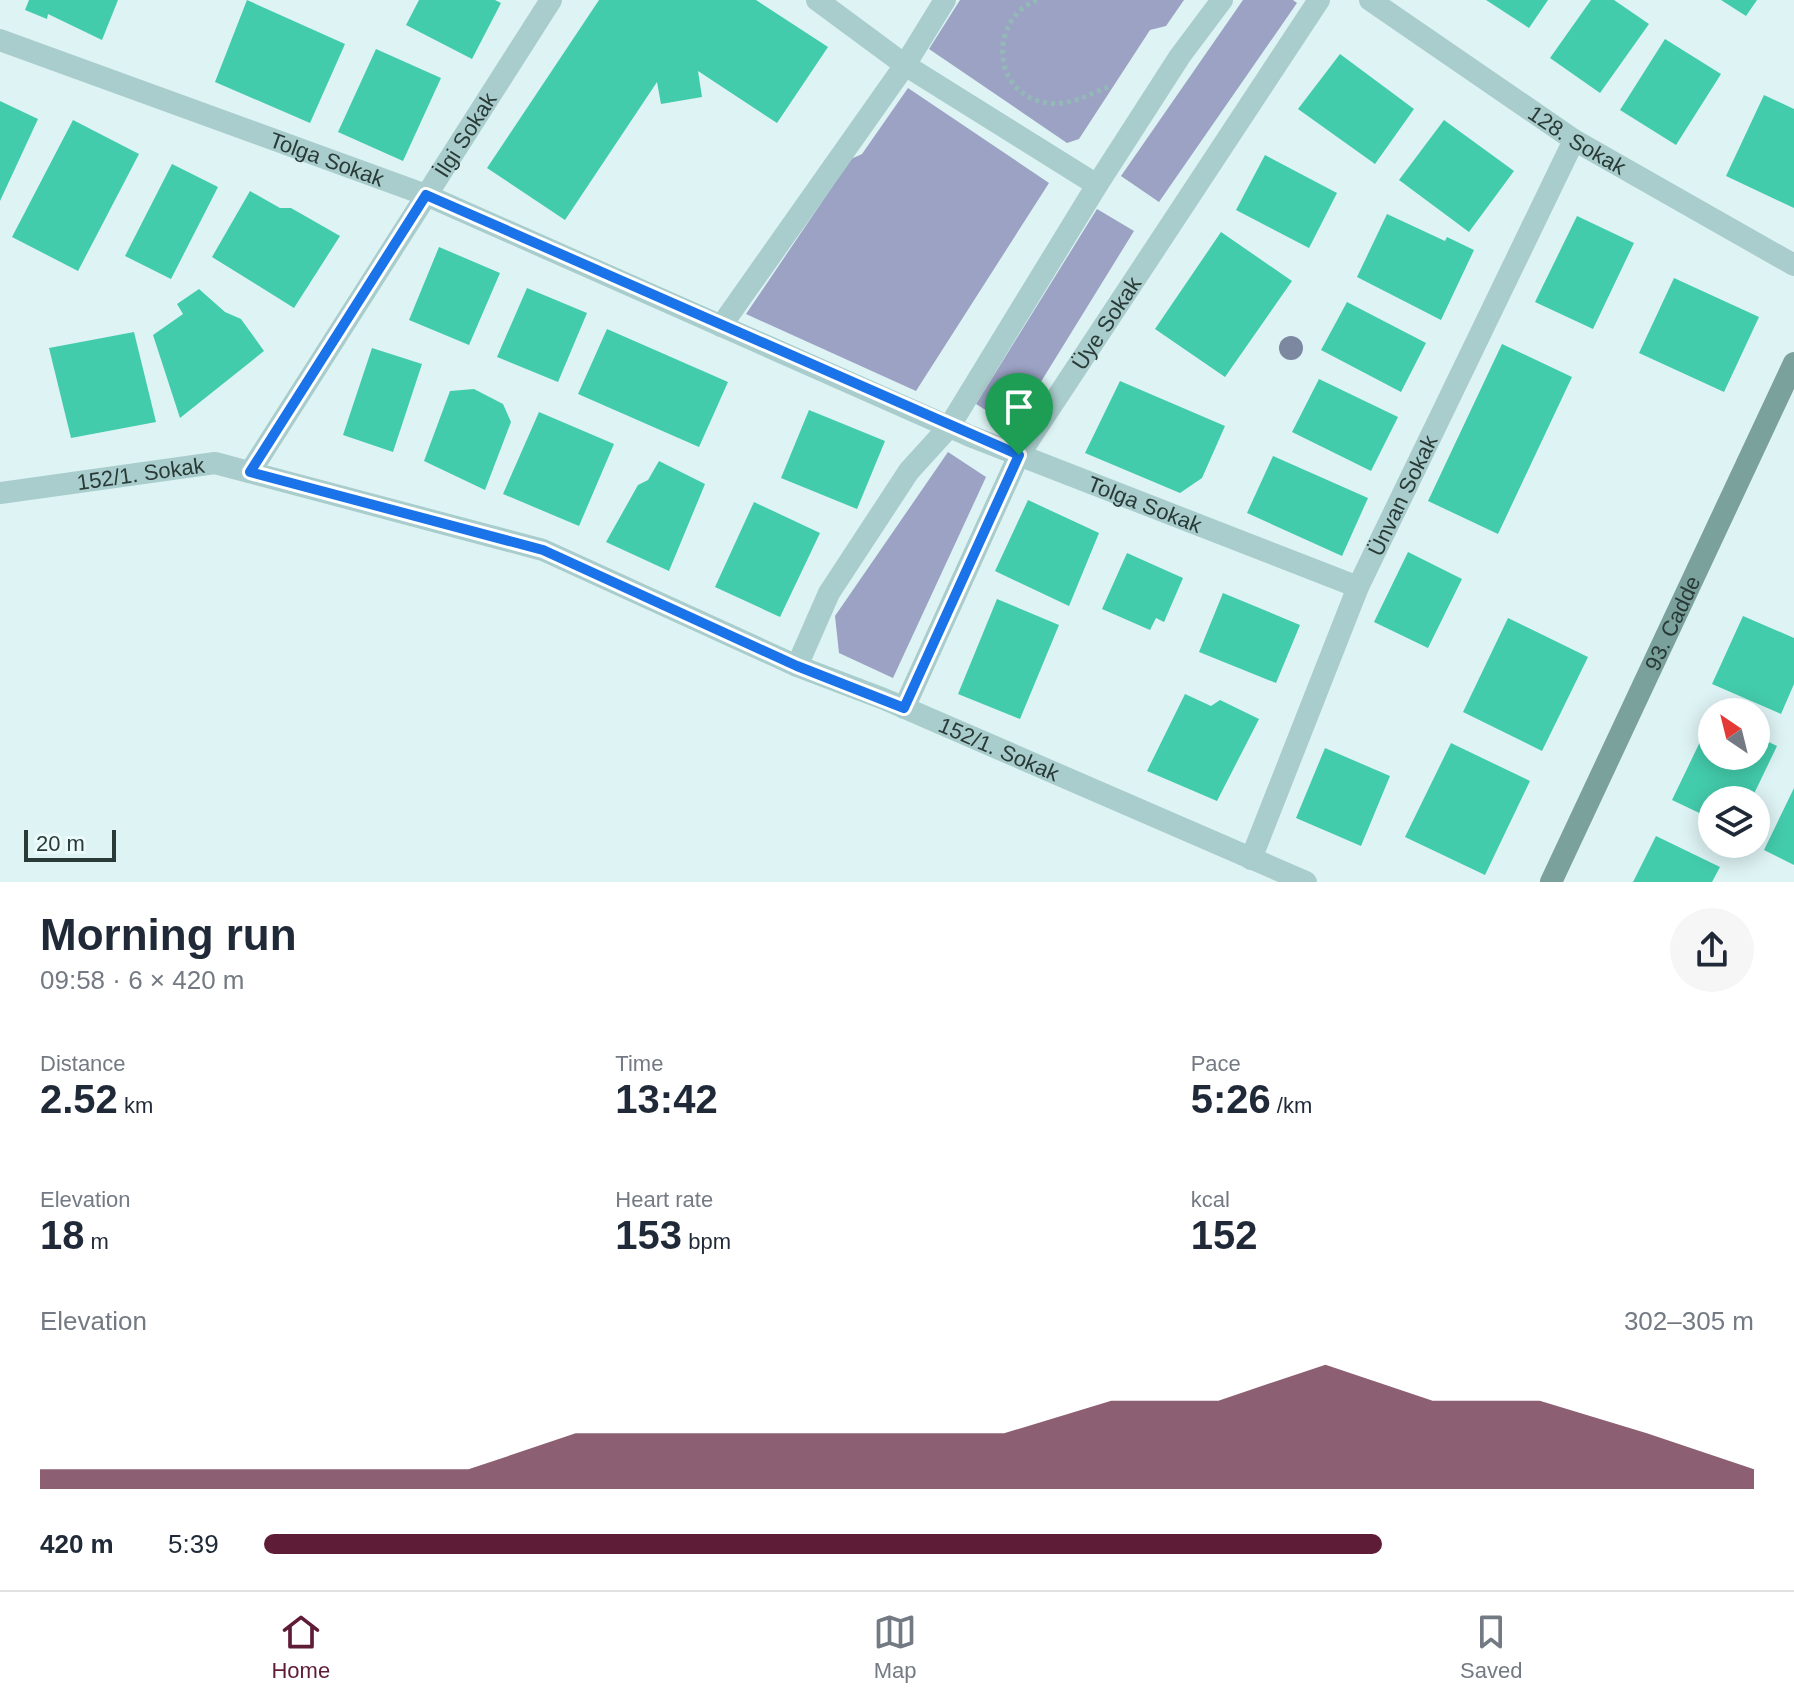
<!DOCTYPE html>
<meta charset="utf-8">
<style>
body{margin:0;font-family:Arial,sans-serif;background:#f6f6f7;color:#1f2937;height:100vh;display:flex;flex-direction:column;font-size:30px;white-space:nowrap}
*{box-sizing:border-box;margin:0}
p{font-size:26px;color:#747a83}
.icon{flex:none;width:44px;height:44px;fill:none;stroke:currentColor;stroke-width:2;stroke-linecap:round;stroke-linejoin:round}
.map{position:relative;height:882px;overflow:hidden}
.details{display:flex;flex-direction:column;background:#fff;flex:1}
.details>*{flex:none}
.needle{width:52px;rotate:325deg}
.buttons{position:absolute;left:1698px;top:698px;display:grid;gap:16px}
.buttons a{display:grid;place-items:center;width:72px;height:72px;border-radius:50%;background:#fff;box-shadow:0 4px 20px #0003;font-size:40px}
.scale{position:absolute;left:24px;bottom:20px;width:92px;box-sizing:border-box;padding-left:8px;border:4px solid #293a37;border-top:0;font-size:22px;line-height:28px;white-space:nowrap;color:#293a37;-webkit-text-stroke:6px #ebfafb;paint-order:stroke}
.pin{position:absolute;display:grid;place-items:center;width:68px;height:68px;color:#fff;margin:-82px -34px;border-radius:50% 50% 50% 0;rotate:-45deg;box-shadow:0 0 8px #0007}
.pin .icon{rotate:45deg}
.round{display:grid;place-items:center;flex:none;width:84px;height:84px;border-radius:42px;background:#f6f6f7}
.overview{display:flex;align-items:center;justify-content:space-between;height:136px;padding:0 40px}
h1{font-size:44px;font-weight:700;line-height:60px}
.metrics{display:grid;grid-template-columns:repeat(3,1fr);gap:12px;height:136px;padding:8px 40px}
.metrics div{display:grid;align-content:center}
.metrics b{font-size:40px;font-weight:700}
.metrics small{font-size:22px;font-weight:400}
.metrics p{font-size:22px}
.chart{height:224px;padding:16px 40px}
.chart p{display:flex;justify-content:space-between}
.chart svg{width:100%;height:144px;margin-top:8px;fill:#5e1c37;opacity:.7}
ul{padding:0 40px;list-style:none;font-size:26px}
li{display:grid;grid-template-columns:128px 96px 1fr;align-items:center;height:60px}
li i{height:20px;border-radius:10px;background:#5e1c37}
.menu{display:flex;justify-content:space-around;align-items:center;height:112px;border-top:2px solid #e0e1e3;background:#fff;font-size:22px;color:#747a83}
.menu a{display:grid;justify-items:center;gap:4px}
.menu .active{color:#5e1c37}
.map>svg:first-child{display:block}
.green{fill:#9ca2c4}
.building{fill:#43ccac}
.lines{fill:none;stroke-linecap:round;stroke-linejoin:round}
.path{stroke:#93b9b7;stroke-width:5;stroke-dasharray:4 4;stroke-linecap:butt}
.minor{stroke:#a9cdcc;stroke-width:22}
.secondary{stroke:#7aa19c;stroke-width:22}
.tree{fill:#7c889f}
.route-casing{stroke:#fff;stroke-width:16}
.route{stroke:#1a73e8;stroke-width:10}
.labels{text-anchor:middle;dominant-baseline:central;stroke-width:8;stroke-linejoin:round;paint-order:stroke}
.street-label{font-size:22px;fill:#293a37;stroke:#ebfafb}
</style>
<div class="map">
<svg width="1794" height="882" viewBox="0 0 1794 882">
<rect width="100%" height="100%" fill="#def3f4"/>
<path class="green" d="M960 0H1184L1166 26 1150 30 1079 139 1067 143 929 49Z
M1243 0H1293L1297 3 1159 202 1121 176Z
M908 88 1049 183 916 391 746 314 851 159 862 154Z
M1097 209 1134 231 1013 427 976 404Z
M948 452 986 477 893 678 839 653 835 616Z"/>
<path class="building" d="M29 0H118L102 40 48 14 47 19 25 10Z
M247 0 345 44 310 123 215 82Z
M419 0H495L501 3 472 59 406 25Z
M599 0H756L828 47 777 123 698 71 702 97 661 104 657 82 565 220 487 168Z
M1486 0H1548L1529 28Z
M1591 0H1614L1649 24 1600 93 1550 58Z
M1721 0H1757L1746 16Z
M1665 39 1721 74 1676 145 1620 110Z
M376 49 441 78 403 161 338 132Z
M1340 54 1414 109 1375 164 1298 109Z
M1764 95 1794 109V208L1726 176Z
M0 101 38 119 0 201Z
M73 120 139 154 78 271 12 237Z
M1444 120 1514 171 1469 232 1399 180Z
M1265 155 1337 193 1309 248 1236 210Z
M172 164 218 187 171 279 125 256Z
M250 191 280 208H291L340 236 294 308 212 257Z
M1387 214 1445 241 1447 237 1474 250 1441 320 1357 277Z
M1577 216 1634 243 1593 329 1535 302Z
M1221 232 1292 281 1225 377 1155 329Z
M439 247 500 273 469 345 409 320Z
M1674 278 1759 317 1724 392 1639 353Z
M527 288 587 313 558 382 497 357Z
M199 289 225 312 241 319 264 351 180 418 153 335 183 314 177 304Z
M1347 302 1426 343 1401 392 1321 350Z
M607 329 728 382 699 447 578 394Z
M134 332 156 422 71 438 49 348Z
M1502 344 1572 377 1498 534 1428 501Z
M372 348 422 364 393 452 343 435Z
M1319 379 1398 417 1371 471 1292 432Z
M1120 381 1225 426 1202 478 1180 493 1085 453Z
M474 389 503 404 511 422 485 490 424 461 450 391Z
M809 410 885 441 857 509 781 478Z
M539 412 614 444 579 526 503 494Z
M1273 456 1368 498 1342 556 1247 513Z
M659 461 705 484 669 571 606 542 638 485 648 480Z
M1028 500 1099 533 1069 606 995 571Z
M754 502 820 533 780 617 715 587Z
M1408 552 1462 579 1428 648 1374 622Z
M1127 553 1183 578 1164 622 1156 618 1150 630 1102 609Z
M1223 593 1300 625 1276 683 1199 652Z
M997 599 1059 625 1020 719 958 694Z
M1743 616 1794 638V684L1781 714 1712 684Z
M1508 618 1588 657 1542 751 1463 712Z
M1185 694 1211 706 1220 700 1259 719 1217 801 1147 771Z
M1712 717V756H1756V736L1777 746 1751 800H1712V819L1672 800Z
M1451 743 1530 781 1485 875 1405 837Z
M1325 748 1390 776 1361 846 1296 818Z
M1794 788V865L1764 850Z
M1656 836 1720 867 1712 882H1633Z"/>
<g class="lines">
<path class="path" d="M1037 0C986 21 993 97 1049 103 1069 106 1090 94 1108 87"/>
<g class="minor">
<path d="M817 0 905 65 1097 185"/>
<path id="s1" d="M1370 0 1574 140 1794 265"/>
<path id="s2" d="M0 40 426 195 970 436 1358 587"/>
<path d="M721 326 905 65 945 0"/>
<path id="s3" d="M250 472 551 0"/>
<path id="s4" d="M0 493 215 463 543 550 797 666 884 699 1306 882"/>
<path d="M797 666 829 593 909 471 949 427 1097 185 1180 56 1222 0"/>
<path id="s5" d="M904 708 1019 455 1319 0"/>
<path id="s6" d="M1251 859 1358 587 1574 140"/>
</g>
<path class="secondary" id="s7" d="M1551 882 1794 363"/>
</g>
<circle class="tree" cx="1291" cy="348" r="12"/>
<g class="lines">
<g class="route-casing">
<path id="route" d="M426 195 1019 455 904 708 797 666 543 550 250 472Z"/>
</g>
<use href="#route" class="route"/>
</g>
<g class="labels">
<g class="street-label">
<text stroke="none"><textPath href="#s3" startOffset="400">İlgi Sokak</textPath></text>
<text stroke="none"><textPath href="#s1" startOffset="250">128. Sokak</textPath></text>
<text stroke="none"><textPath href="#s2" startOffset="348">Tolga Sokak</textPath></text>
<text stroke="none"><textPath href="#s5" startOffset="436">Üye Sokak</textPath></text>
<text stroke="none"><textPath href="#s4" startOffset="142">152/1. Sokak</textPath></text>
<text stroke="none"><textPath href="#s6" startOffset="394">Ünvan Sokak</textPath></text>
<text stroke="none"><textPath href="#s2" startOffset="1236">Tolga Sokak</textPath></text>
<text stroke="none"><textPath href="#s7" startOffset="286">93. Cadde</textPath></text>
<text stroke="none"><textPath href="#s4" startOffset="1054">152/1. Sokak</textPath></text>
</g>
</g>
</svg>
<div class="buttons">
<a><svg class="needle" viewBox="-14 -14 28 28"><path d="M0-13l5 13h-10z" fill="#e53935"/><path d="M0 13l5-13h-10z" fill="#747a83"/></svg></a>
<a><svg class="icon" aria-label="layers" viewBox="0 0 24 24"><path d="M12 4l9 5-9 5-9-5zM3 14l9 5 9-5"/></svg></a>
</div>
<div class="scale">20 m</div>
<div class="pin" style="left:1019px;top:455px;background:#1e9e55"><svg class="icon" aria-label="arrive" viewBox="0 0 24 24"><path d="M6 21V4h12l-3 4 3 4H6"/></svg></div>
</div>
<section class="details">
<div class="overview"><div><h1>Morning run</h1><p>09:58 · 6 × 420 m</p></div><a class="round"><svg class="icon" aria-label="share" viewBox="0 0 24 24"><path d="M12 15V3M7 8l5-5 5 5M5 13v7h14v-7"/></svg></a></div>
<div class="metrics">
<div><p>Distance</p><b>2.52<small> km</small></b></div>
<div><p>Time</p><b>13:42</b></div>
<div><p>Pace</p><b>5:26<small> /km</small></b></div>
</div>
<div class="metrics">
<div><p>Elevation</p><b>18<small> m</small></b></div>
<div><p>Heart rate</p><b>153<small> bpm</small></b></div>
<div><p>kcal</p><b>152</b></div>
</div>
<div class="chart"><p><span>Elevation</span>302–305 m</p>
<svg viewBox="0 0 160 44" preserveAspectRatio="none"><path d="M0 44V38L10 38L20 38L30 38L40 38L50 27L60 27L70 27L80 27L90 27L100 17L110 17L120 6L130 17L140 17L150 27L160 38V44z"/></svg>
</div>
<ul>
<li><b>420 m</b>5:39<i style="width:75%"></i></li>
</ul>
</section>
<nav class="menu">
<a class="active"><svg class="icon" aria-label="home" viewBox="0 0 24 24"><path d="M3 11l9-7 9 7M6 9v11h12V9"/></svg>Home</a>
<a><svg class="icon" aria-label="map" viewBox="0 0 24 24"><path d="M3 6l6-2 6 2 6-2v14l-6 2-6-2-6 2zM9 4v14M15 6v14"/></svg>Map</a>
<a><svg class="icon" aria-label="saved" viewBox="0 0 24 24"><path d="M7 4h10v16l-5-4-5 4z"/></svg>Saved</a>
</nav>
